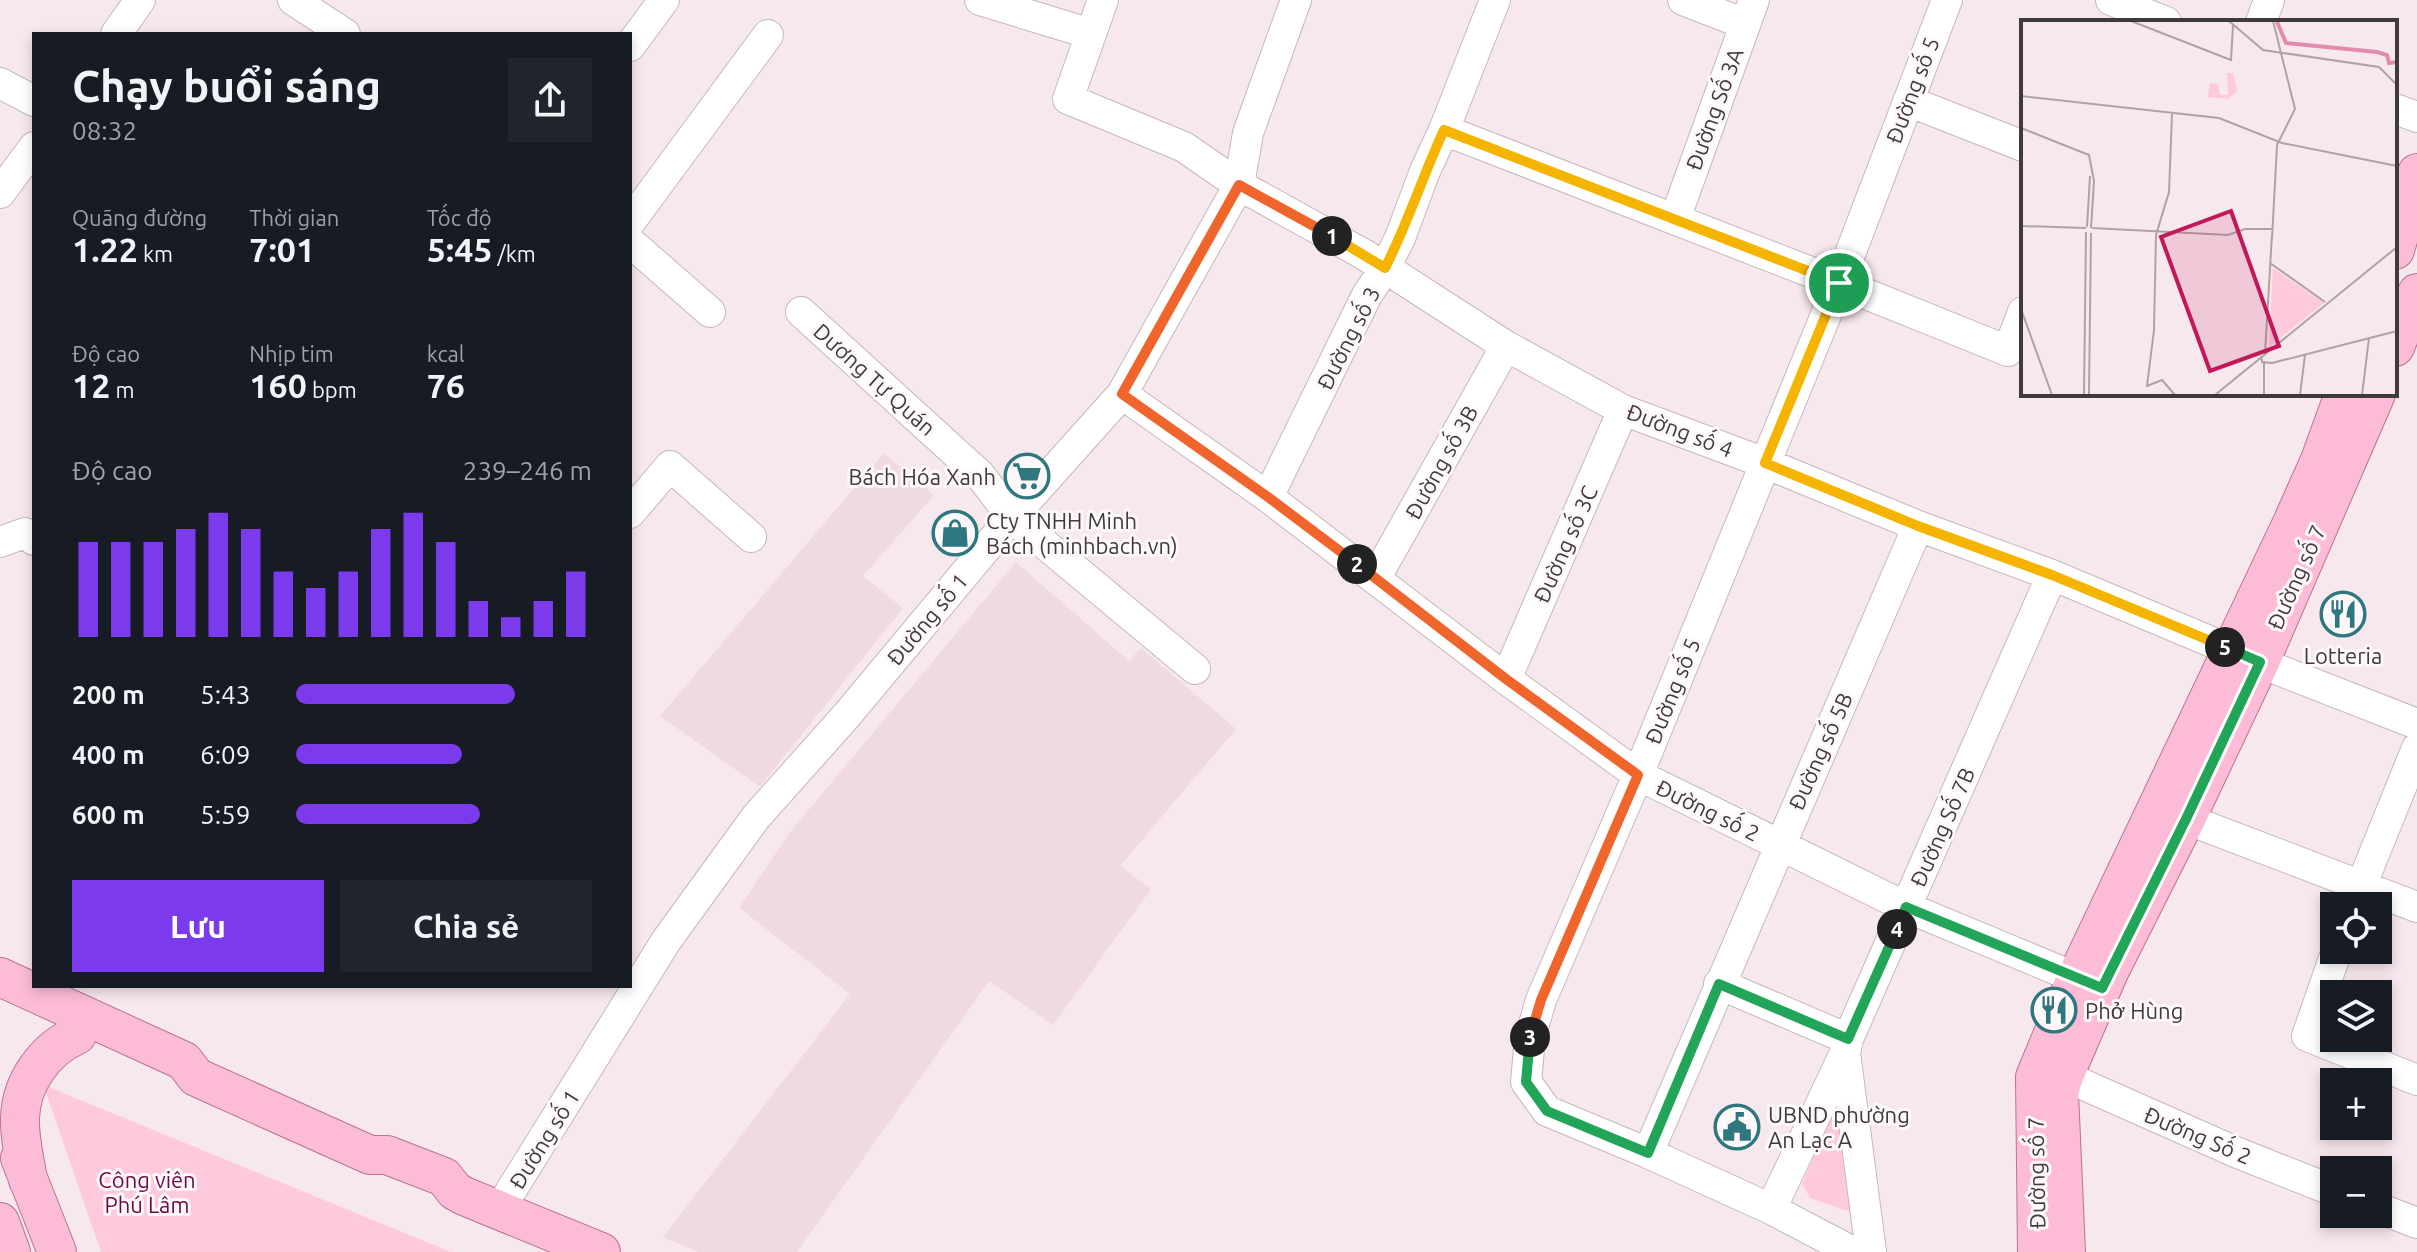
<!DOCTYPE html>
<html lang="vi">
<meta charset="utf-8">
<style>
body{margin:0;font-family:Ubuntu,sans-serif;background:#20242c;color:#f1f3f6;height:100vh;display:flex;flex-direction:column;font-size:30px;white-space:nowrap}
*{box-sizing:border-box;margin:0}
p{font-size:26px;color:#9ea1a6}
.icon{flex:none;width:44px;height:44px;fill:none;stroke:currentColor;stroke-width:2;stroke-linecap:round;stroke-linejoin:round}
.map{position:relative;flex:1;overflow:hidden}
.sheet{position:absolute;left:32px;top:32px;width:600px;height:956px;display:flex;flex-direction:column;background:#171b24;border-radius:0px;box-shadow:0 4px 12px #0003}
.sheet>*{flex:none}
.controls{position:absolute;left:2320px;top:892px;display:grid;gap:16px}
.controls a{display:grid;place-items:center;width:72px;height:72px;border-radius:0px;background:#171b24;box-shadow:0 4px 12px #0003;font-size:40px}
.pin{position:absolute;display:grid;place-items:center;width:68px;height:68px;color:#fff;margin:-34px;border:4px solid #fff;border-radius:50%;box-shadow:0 2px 8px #0007}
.km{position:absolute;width:40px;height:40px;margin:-20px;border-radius:50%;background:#222;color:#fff;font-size:22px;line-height:40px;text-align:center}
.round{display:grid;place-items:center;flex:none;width:84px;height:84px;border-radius:0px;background:#20242c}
.overview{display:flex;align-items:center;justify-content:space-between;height:136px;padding:0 40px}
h1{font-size:44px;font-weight:600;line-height:60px}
.stats{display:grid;grid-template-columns:repeat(3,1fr);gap:12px;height:136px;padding:8px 40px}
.stats div{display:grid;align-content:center}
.stats b{font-size:34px;font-weight:600}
.stats small{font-size:22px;font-weight:400}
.stats p{font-size:22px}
.chart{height:224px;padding:16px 40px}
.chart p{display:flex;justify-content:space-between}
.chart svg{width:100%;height:144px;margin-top:8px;stroke:#7c3aed;stroke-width:6}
.button{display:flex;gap:16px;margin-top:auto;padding:16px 40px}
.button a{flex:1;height:92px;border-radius:0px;background:#7c3aed;color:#fff;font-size:32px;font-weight:600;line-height:92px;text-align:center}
.button a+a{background:#20242c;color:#f1f3f6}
ul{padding:0 40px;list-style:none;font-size:26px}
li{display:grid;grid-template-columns:128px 96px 1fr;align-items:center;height:60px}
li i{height:20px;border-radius:10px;background:#7c3aed}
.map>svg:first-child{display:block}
.built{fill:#f0dae2}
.green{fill:#fec9dd}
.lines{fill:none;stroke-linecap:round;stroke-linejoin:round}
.minor-casing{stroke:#c6b7bd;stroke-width:32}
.major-casing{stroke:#b97291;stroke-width:40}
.minor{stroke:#fff;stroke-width:30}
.major{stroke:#fcbcd8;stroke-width:38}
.split-1-casing{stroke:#fff;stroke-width:16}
.split-2-casing{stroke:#fff;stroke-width:16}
.split-3-casing{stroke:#fff;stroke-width:16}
.split-4-casing{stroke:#fff;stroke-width:16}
.split-5-casing{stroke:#fff;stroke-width:16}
.split-6-casing{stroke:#fff;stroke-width:16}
.split-1{stroke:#f5b400;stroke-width:10}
.split-2{stroke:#f0652b;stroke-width:10}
.split-3{stroke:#f0652b;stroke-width:10}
.split-4{stroke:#22a559;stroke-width:10}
.split-5{stroke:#22a559;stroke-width:10}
.split-6{stroke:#f5b400;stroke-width:10}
.labels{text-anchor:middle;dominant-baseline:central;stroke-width:6;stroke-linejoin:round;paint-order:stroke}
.street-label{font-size:22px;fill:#403a3d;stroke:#fef8fa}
.poi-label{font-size:22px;fill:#403a3d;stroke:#fef8fa;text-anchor:start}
.park-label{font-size:22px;fill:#700743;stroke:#fef8fa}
.inset-river{fill:none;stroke:#e18baf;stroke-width:4}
.inset-road{fill:none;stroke:#aea2a7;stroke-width:2}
.view{fill:#c2185b;fill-opacity:0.15;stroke:#c2185b;stroke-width:4}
.inset-edge{fill:none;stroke:#403a3d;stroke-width:4}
</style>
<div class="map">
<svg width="2417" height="1252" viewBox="0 0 2417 1252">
<rect width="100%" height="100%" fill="#f7e8ed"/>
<path class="built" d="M884 453 934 495 863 576 903 608 760 787 660 716Z
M1016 562 1129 661 1141 648 1236 729 1120 866 1151 889 1053 1025 989 981 797 1252H699L663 1237 850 994 739 908 790 832Z"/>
<path class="green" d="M43 1084 68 1095 451 1252H101Z
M1843 1088 1853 1213 1810 1198 1802 1184Z"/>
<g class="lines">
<g class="minor-casing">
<path id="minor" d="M293 0 345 34
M980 0 1091 34
M1103 0 1068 99 1184 147 1239 185 1365 255 1506 346 1623 410 1765 463 1918 526 2052 575 2276 669 2417 724
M1683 0 1745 24
M2111 0 2166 22
M2261 22 2269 0
M116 34 140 0
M630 46 664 0
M0 83 34 101
M1908 101 2023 146
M2395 109 2417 117
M1444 130 1839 283 2008 351 2023 312
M0 193 34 147
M1675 219 1754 0
M630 222 768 35
M630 242 710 312
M801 312 980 475 1012 517 1195 669
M1122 394 1268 497 1506 679 1638 775 1906 907 2096 986
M1268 497 1367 295 1385 268 1400 238 1425 171 1444 130 1495 0
M630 513 670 466 751 537
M0 542 25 533 34 540
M1375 579 1506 346
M1506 679 1623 410
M2186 819 2417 907
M2353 906 2417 748
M2337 950 2307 1036 2417 1080
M1719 984 1848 1039
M1845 1053 1871 1252
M2064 1076 2238 1153 2334 1191
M1648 1153 1918 526
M2378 1208 2417 1223
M1771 1209 1845 1053 1848 1039 2052 575
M499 1210 666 941 756 817 847 715 1012 517 1122 394 1239 185 1248 133 1296 0
M1853 1252 1771 1209 1648 1153 1547 1111 1526 1082 1530 1038 1541 1000 1638 775 1839 283 1947 0"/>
</g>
<g class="major-casing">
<path id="major" d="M2395 250 2417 173
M2395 347 2417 293
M0 977 184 1061 196 1077 370 1155H387L444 1177 455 1191 464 1196 601 1252
M20 1158 57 1252
M28 1180C25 1160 19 1138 20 1118 21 1082 45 1049 77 1035
M0 1222 11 1252
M2037 1252 2035 1077 2076 978 2292 523 2320 460 2344 394
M2066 1252 2059 1093 2064 1076 2109 972 2186 819 2260 662 2376 394"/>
</g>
<use href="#minor" class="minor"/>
<use href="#major" class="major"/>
</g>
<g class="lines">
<g class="split-1-casing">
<path id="split-1" d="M1332 236 1385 268C1408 223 1423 175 1444 130L1839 283"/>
</g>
<g class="split-2-casing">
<path id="split-2" d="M1332 236 1239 185 1122 394 1268 497 1357 564"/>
</g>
<g class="split-3-casing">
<path id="split-3" d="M1357 564 1506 679 1638 775 1541 1000 1530 1037"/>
</g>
<g class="split-4-casing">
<path id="split-4" d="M1530 1037 1526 1082 1547 1111 1648 1153 1719 984 1848 1039 1897 929"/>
</g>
<g class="split-5-casing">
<path id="split-5" d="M1897 929 1906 907 2102 988 2186 819 2260 662 2225 647"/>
</g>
<g class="split-6-casing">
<path id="split-6" d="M1839 283 1765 463 1918 526 2052 575 2225 647"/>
</g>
<use href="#split-1" class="split-1"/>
<use href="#split-2" class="split-2"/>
<use href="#split-3" class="split-3"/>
<use href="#split-4" class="split-4"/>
<use href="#split-5" class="split-5"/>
<use href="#split-6" class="split-6"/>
</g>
<defs>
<g id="supermarket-ring" transform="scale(2.3)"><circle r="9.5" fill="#fef8fa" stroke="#2e777e" stroke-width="1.5"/><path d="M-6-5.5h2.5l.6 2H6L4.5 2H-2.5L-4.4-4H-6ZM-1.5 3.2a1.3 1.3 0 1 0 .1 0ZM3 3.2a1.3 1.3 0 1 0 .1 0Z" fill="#2e777e"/></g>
<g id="shop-ring" transform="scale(2.3)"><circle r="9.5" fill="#fef8fa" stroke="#2e777e" stroke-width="1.5"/><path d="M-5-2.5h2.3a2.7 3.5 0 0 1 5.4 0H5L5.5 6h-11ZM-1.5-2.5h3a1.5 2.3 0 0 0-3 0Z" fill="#2e777e"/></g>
<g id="restaurant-ring" transform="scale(2.3)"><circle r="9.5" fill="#fef8fa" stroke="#2e777e" stroke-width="1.5"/><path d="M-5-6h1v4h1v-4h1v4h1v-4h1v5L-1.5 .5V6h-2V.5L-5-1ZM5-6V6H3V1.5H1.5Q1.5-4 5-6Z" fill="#2e777e"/></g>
<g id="civic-ring" transform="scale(2.3)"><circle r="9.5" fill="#fef8fa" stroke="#2e777e" stroke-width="1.5"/><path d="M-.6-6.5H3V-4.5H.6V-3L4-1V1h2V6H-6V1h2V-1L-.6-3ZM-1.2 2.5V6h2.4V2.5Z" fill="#2e777e"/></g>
</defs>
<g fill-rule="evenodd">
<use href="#supermarket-ring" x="1027" y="476"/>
<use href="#shop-ring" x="955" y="533"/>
<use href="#restaurant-ring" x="2343" y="614"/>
<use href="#restaurant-ring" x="2054" y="1010"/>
<use href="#civic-ring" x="1737" y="1127"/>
</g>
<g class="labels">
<g class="street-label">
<text transform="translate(1912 90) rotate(-69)">Đường số 5</text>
<text transform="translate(1714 109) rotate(-70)">Đường Số 3A</text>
<text transform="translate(1348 338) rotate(-63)">Đường số 3</text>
<text transform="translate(875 379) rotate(42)">Dương Tự Quán</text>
<text transform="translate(1680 430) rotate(21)">Đường số 4</text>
<text transform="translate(1441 462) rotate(-61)">Đường số 3B</text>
<text transform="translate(1565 544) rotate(-66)">Đường số 3C</text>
<text transform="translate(2296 577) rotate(-66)">Đường số 7</text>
<text transform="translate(927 619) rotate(-50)">Đường số 1</text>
<text transform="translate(1672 691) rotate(-68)">Đường số 5</text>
<text transform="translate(1820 751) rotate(-66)">Đường số 5B</text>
<text transform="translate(1708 810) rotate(26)">Đường số 2</text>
<text transform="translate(1942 827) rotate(-66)">Đường Số 7B</text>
<text transform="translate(2198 1135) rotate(23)">Đường Số 2</text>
<text transform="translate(544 1139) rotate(-58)">Đường số 1</text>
<text transform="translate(2036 1173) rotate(-91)">Đường số 7</text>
</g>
<g class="poi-label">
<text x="996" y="476" text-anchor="end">Bách Hóa Xanh</text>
<text x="986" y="520">Cty TNHH Minh<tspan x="986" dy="25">Bách (minhbach.vn)</tspan></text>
<text x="2343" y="655" text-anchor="middle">Lotteria</text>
<text x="2085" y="1010">Phở Hùng</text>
<text x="1768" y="1114">UBND phường<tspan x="1768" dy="25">An Lạc A</tspan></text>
</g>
<g class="park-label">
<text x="147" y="1179">Công viên<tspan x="147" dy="25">Phú Lâm</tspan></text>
</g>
</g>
<g transform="translate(2021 20)">
<rect width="376" height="376" fill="#f7e8ed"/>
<path d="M206 53H212L216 71 207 79 187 77 189 63 197 64 199 75H207ZM252 248 303 283 248 327Z" fill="#fec9dd"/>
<path class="inset-river" d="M256 2 265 23 356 32 366 35 368 43 376 42"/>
<path class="inset-road" d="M110 1 210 40 212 5M208 1 242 30 358 47 376 65M0 76 198 98 261 123 376 146M151 94 148 172 135 215 133 310 126 366 141 360 154 375M0 108 68 135 73 161 70 208M0 206 65 208M66 207 69 156M71 208 207 215 224 209H252M251 219 256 125 274 89 252 1M249 243 304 282M0 289 31 375M244 334 251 214M240 336 241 342 251 343 376 311M63 375 65 212M68 375 70 213M194 375 376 227M243 375V343M279 375 284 335M341 375 348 318"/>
<path class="view" d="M210 191 258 326 189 351 140 217Z"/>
<rect width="376" height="376" class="inset-edge"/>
</g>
</svg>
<div class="controls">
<a><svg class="icon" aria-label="locate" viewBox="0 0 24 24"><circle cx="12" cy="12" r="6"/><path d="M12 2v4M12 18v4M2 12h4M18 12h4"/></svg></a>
<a><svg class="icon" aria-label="layers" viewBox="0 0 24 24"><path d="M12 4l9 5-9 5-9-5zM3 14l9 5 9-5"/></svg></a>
<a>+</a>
<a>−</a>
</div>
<div class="pin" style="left:1839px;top:283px;background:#1e9e55"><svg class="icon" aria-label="arrive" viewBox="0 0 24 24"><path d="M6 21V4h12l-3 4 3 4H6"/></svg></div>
<b class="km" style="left:1332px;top:236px">1</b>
<b class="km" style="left:1357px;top:564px">2</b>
<b class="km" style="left:1530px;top:1037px">3</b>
<b class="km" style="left:1897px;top:929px">4</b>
<b class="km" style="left:2225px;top:647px">5</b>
<section class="sheet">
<div class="overview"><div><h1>Chạy buổi sáng</h1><p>08:32</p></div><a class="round"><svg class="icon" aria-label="share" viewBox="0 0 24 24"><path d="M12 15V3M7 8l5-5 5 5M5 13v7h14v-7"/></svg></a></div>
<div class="stats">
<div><p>Quãng đường</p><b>1.22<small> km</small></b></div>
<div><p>Thời gian</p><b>7:01</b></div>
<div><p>Tốc độ</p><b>5:45<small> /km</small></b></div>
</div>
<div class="stats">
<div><p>Độ cao</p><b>12<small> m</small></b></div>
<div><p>Nhịp tim</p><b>160<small> bpm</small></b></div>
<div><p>kcal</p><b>76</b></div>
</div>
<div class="chart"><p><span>Độ cao</span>239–246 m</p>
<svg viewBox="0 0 160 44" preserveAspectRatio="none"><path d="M5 44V15M15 44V15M25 44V15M35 44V11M45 44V6M55 44V11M65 44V24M75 44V29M85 44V24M95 44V11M105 44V6M115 44V15M125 44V33M135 44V38M145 44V33M155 44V24"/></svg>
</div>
<ul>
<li><b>200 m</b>5:43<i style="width:74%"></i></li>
<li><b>400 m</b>6:09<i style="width:56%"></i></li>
<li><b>600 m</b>5:59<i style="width:62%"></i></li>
</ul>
<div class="button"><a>Lưu</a><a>Chia sẻ</a></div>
</section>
</div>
